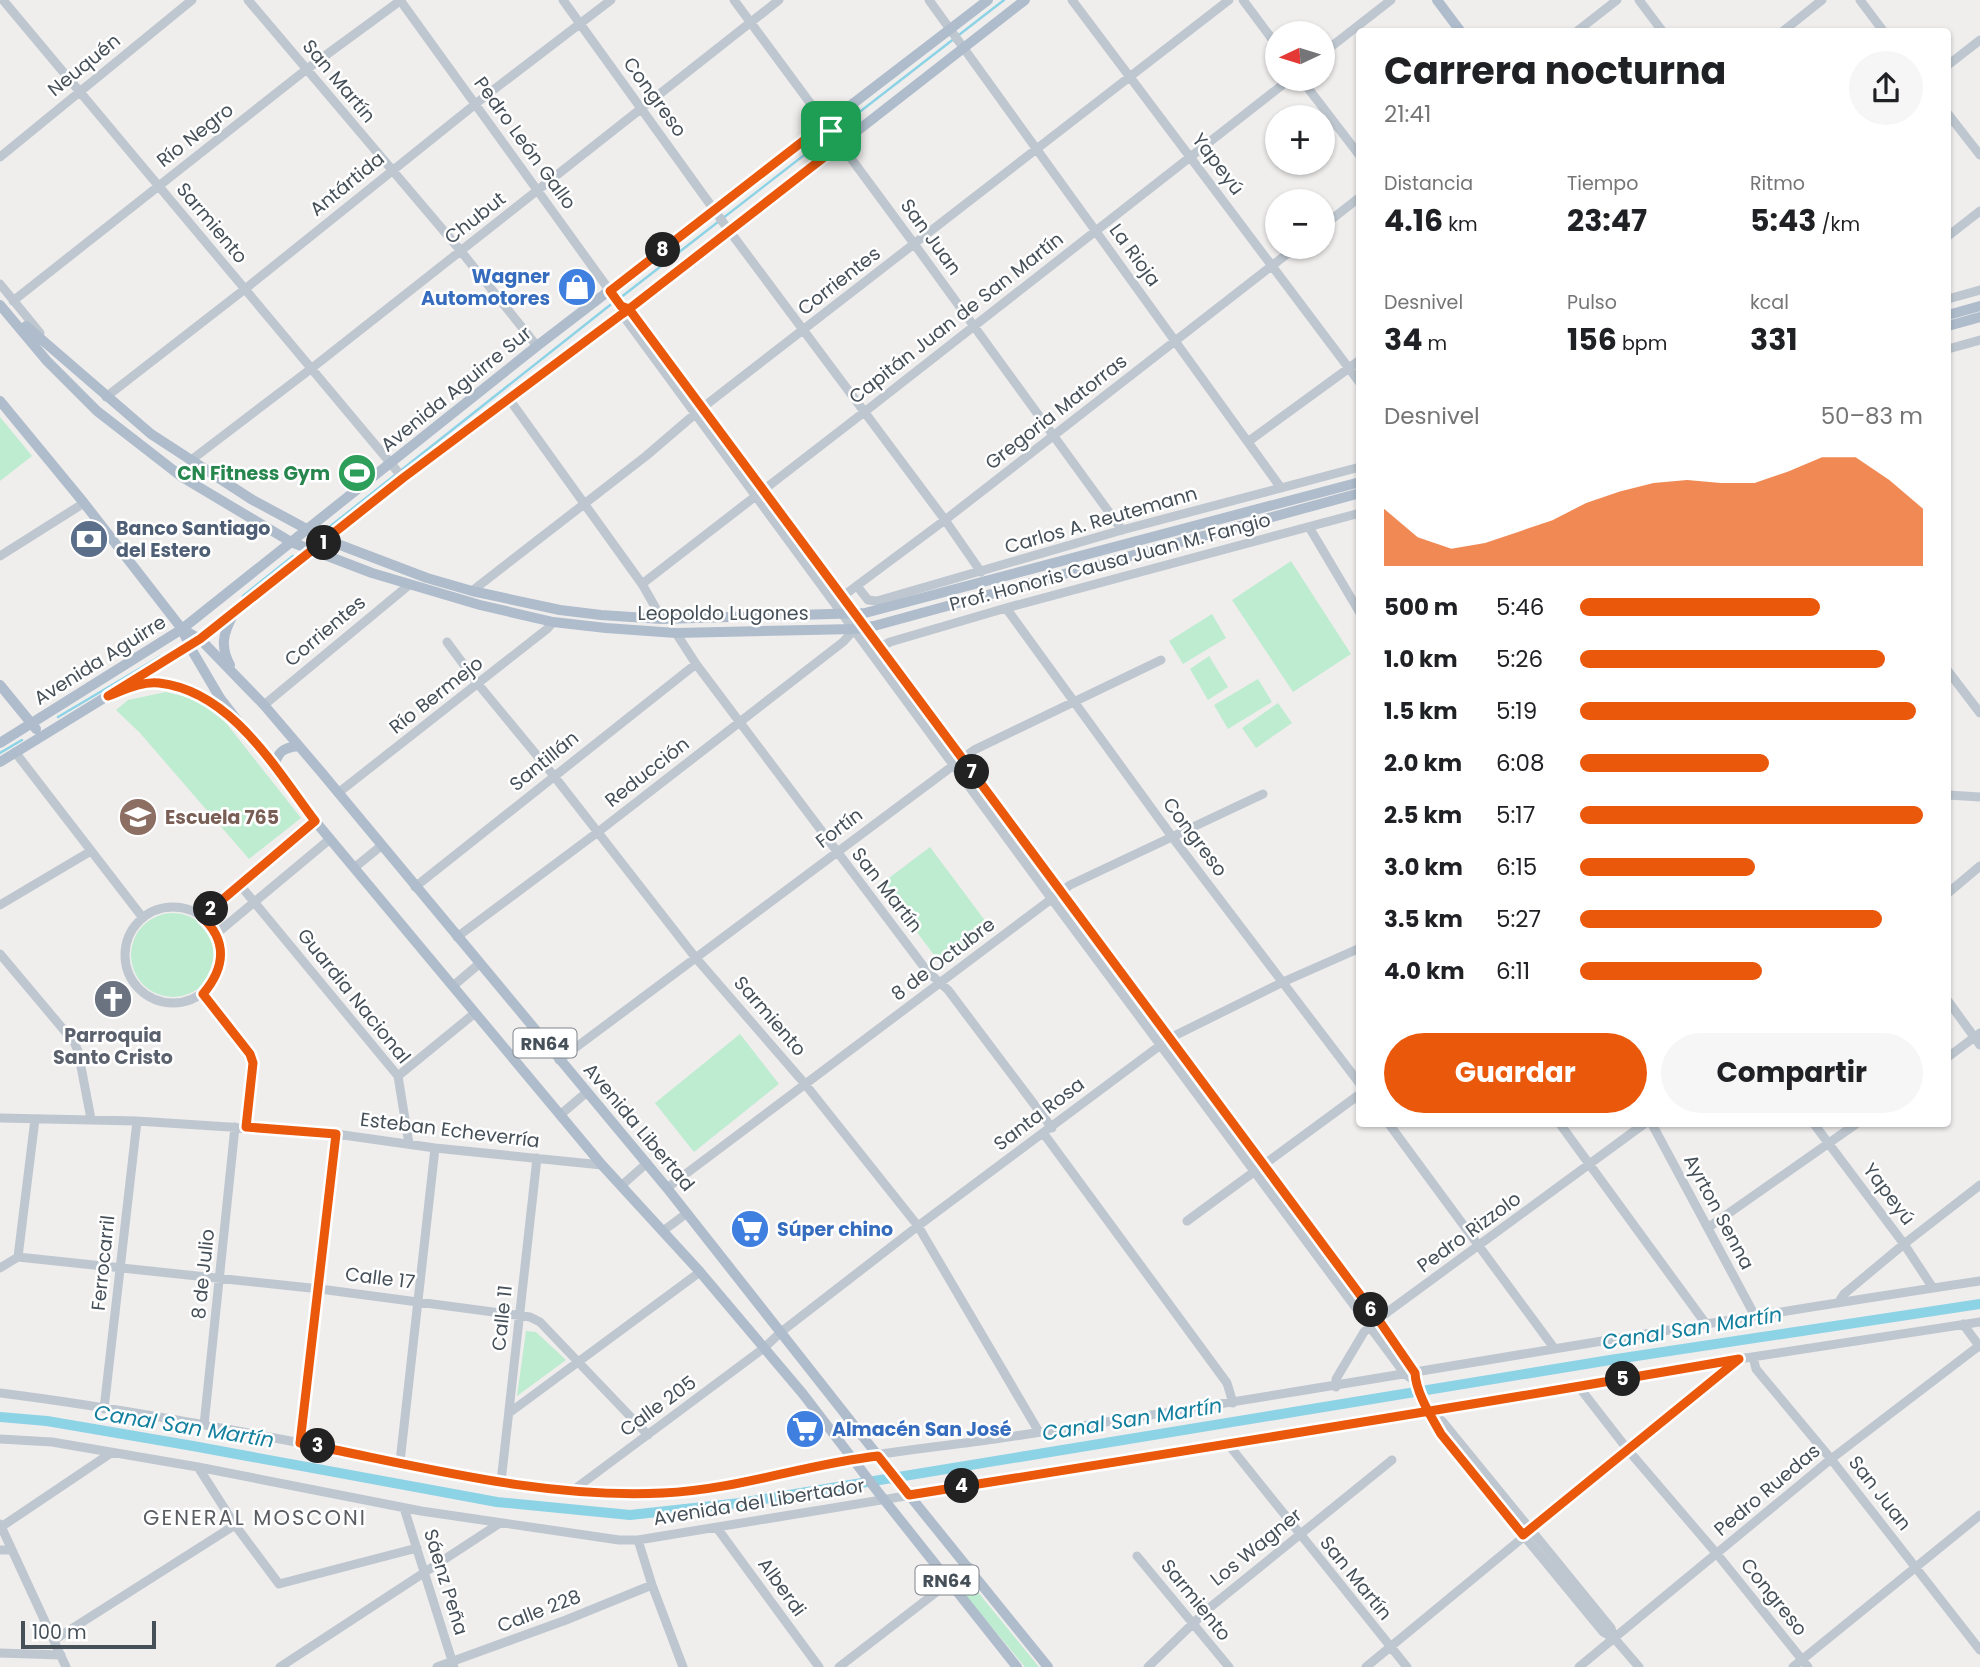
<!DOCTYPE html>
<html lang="es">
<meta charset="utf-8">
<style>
body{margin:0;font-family:Poppins,sans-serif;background:#f6f6f6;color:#202124;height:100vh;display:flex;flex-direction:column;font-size:26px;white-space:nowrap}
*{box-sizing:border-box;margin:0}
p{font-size:23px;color:#757577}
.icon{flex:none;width:38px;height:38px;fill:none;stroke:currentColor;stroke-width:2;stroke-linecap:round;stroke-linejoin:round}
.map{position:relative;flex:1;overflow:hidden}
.sheet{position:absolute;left:1356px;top:28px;width:595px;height:1099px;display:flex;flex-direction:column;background:#fff;border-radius:7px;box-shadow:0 2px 5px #0004}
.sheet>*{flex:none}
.needle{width:46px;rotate:266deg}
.tools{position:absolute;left:1265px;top:21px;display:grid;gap:14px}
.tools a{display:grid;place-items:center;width:70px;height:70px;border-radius:50%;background:#fff;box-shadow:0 2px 5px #0004;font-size:35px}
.scale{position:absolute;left:21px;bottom:18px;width:135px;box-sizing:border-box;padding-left:7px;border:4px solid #465059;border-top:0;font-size:19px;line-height:24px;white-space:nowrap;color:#465059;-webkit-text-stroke:5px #fff;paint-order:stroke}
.pin{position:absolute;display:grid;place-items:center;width:60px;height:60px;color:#fff;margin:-30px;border-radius:14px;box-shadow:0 4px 10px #0006}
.km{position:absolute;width:35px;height:35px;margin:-18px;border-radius:50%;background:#222;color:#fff;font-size:19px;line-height:35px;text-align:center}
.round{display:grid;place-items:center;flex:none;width:74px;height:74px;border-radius:37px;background:#f6f6f6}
.summary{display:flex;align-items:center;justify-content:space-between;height:119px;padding:0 28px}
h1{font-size:38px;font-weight:700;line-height:52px}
.metrics{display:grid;grid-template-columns:repeat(3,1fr);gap:10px;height:119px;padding:7px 28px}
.metrics div{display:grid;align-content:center}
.metrics b{font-size:30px;font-weight:700}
.metrics small{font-size:19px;font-weight:400}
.metrics p{font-size:19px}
.chart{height:196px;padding:14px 28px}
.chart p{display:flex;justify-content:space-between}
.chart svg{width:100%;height:126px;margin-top:7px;fill:#ea580c;opacity:.7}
.primary-button{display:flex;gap:14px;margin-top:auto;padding:14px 28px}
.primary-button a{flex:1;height:80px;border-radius:42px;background:#ea580c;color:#fff;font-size:28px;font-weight:700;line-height:80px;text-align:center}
.primary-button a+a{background:#f6f6f6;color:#202124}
ul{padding:0 28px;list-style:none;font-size:23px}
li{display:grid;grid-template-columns:112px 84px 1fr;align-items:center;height:52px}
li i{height:18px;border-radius:9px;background:#ea580c}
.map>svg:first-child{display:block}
.green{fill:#bdecd0}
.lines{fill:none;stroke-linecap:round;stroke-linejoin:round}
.stream{stroke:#8dd3e6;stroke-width:2.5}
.canal{stroke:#8dd3e6;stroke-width:10}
.minor{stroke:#bec7cf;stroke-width:9}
.major{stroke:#aebccb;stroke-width:10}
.route-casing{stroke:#fff;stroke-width:14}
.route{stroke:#ea580c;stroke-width:9}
.labels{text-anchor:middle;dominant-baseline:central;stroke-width:5;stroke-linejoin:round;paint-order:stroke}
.shield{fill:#fff;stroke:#7e848b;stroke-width:2}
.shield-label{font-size:18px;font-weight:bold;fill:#465059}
.street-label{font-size:19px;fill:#465059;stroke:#fff}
.shop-label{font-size:19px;font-weight:bold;fill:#366cbe;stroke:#fff;text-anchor:start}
.leisure-label{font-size:19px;font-weight:bold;fill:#27864d;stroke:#fff;text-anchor:end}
.service-label{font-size:19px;font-weight:bold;fill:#4e5e75;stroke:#fff;text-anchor:start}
.education-label{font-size:19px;font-weight:bold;fill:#785e54;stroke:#fff;text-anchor:start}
.worship-label{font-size:19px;font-weight:bold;fill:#5b616d;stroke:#fff}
.water-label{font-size:21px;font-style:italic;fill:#14809f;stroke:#fff}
.neighbourhood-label{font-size:21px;letter-spacing:2px;fill:#5a5d62;stroke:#fff}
</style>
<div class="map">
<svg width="1980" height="1667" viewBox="0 0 1980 1667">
<rect width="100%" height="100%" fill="#f0eded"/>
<path class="green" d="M0 417 32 456 0 481Z
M1291 561 1351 654 1293 692 1232 600Z
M1212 614 1226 638 1183 664 1169 641Z
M1209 656 1228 687 1208 700 1190 669Z
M1258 679 1272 702 1228 729 1214 705Z
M166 692 199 700 226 723 301 818 249 859 140 733 116 710 128 700Z
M1278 703 1292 723 1256 748 1242 728Z
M930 847 992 930 943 967 881 884Z
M131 955a42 42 0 1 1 84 0a42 42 0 1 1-84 0Z
M740 1034 779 1084 694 1152 655 1103Z
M526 1331 536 1332 566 1360 517 1396Z
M967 1586H973L1039 1667H1025L965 1595 963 1589Z"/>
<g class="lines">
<path class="stream" d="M835 131 1004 0
M620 298 830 135
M323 532 614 302
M243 596 293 556
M58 717 161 656
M0 753 22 740"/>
<path class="canal" d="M0 1417 47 1421 193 1446 497 1502 630 1515 740 1503 1610 1360 1980 1304"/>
<path class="minor" d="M3 0 403 478
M248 0 460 250 537 346
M400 0 610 291 621 306 629 309 1378 1319 1415 1373V1381L1405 1374 1051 898 622 314 621 306
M563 0 725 225 945 520 981 572
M734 0 915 245 1122 530
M929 0 1281 488
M1072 0 1360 383
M1243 0 1278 47
M1639 0 1663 32
M1860 0 1884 32
M1576 32 1617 0
M1782 32 1822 0
M1323 53 1391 0
M1948 65 1980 40
M1301 79 1360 156
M1948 114 1980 155
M0 157 192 0
M1323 226 1360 197
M1948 236 1980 211
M0 284 40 333
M1948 299 1980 290
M13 301 307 69 401 0
M1948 349 1980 340
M106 397 245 289 488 94 611 0
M509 399 642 584 662 619
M1249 441 1360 360
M190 461 312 368 779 0
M1309 527 1360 613
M0 556 84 503
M642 584C859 417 1075 248 1290 79
M857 586 868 600 877 601 1122 530 1360 467
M472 591 646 456 702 408 1229 0
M839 599 945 520 1296 247
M1006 608 1173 838 1360 1084
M676 633 696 664 927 971 948 990 1052 1128
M447 642 478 684 554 776 695 957 805 1084 918 1226 1039 1432
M877 649 890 642 1006 608 1360 513
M1948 671 1980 713
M264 705 409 585
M15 752 143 918
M338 793 547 629 553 622
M1948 795 1980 797
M354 868 381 846
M240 885 398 1076 409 1144
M415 887 696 664
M1948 893 1980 866
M0 905 91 851
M125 955a48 48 0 1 1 96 0a48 48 0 1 1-96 0Z
M202 917 315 821
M216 934 330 839
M457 937 598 832 843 642 855 629
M0 954 74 1042 78 1051 91 1119
M453 986 479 964
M203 994 250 1054 253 1063 246 1127
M1948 1001 1980 1045
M1948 1057 1980 1033
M559 1060 974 750 1161 660
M398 1076 475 1013
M560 1115 587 1092
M0 1118 137 1121 336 1134 435 1148 602 1165
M1389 1124 1554 1348
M1560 1124 1706 1324
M1652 1124 1755 1316
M1814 1124 1904 1244 1933 1288
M1044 1134 1227 1383 1233 1403
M621 1186 647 1163
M667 1188 1070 885 1263 794
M1187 1221 1360 1094
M1709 1227 1856 1124
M663 1231 687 1213
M18 1257 320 1289 530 1317 540 1322 648 1435
M18 1257 35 1119
M0 1268 18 1257
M1838 1303 1844 1294 1904 1244 1980 1185
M1963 1324 1980 1347
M1753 1357 1756 1369 1831 1459 1980 1650
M1415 1381 1429 1410
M1336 1387V1379L1364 1332 1378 1319 1644 1124
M1579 1387 1628 1450 1717 1554 1808 1667
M0 1393C120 1408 239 1431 358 1454 446 1471 536 1492 626 1494 701 1495 773 1474 845 1460 894 1451 945 1446 995 1439 1324 1390 1651 1330 1980 1281
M104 1409 137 1121
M509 1413 700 1272
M204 1425 235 1127
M0 1439 52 1442 198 1467 421 1511 619 1540H638L1739 1359 1980 1322
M300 1443 336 1134
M1228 1444 1407 1667
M400 1462 435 1148
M198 1467 235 1525 279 1584 417 1548
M501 1482 537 1158
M572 1491 764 1348 781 1332 918 1226 1170 1038 1283 982 1360 948
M404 1508 454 1667
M0 1524 66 1667
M1 1527 111 1453
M717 1528 819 1667
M638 1540 652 1585 683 1667
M0 1550H12
M1137 1556 1229 1667
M1614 1638 1603 1632 1446 1441 1429 1410 1443 1422 1611 1628 1614 1638 1639 1667
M54 1640 235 1525
M0 1653 61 1655
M280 1667 500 1523
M437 1667 566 1620 652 1585
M839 1667 969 1567
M1148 1667 1208 1609 1392 1460
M1366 1667 1737 1361
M1579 1667 1831 1459 1980 1345
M1793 1667 1980 1515"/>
<path class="major" d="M1437 0 1461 32
M0 305 47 361 97 411 182 477 291 542 372 573 480 605 553 622 606 628 676 633 855 629 874 626 1360 493
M1948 315 1980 306
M26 326 151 434 251 499 327 540 427 578 472 591 560 610 601 615 662 619 865 613 1360 482
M1948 326 1980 317
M0 401 84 503 182 629 190 647 220 698 315 821 602 1165 700 1272 803 1394 878 1492 1017 1667
M182 629 200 639 264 705 322 773 667 1188 901 1485 1048 1667
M230 665C220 646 223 634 233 615
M0 685 36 729
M130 688C169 675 201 692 229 718
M0 743 182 629 537 346 988 0
M0 762 200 639 403 478 629 309 1025 0
M274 767C278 752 282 748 298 746"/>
</g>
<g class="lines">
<g class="route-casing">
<path id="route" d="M831 131 841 144 629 309 622 314 403 478 200 639 108 696C124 690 142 681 159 683 231 691 275 768 315 821L202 917C228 941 225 968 203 994L250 1054 253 1063 246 1127 336 1134 300 1443C420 1466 541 1499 663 1493 736 1490 806 1464 878 1456L909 1495C1186 1451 1463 1407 1739 1359L1523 1535 1441 1434C1431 1416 1416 1393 1415 1373L1378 1319 629 309 621 306 610 291 825 124 831 131"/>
</g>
<use href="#route" class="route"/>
</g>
<defs>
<g id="shop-disc" transform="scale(2.0125)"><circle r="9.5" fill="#3f7fe0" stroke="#fff"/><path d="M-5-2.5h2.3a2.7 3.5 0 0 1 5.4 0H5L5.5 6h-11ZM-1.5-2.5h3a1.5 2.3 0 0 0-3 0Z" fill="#fff"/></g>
<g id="stadium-disc" transform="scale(2.0125)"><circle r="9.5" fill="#2e9e5b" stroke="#fff"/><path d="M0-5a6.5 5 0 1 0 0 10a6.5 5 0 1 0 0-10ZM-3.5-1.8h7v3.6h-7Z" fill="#fff"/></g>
<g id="bank-disc" transform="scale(2.0125)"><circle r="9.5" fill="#5c6f8a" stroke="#fff"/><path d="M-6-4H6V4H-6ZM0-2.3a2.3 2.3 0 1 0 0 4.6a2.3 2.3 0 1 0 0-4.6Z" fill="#fff"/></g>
<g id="school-disc" transform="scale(2.0125)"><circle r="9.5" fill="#8d6e63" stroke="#fff"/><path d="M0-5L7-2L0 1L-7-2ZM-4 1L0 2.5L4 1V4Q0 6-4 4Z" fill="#fff"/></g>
<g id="church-disc" transform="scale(2.0125)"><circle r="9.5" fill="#6b7280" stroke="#fff"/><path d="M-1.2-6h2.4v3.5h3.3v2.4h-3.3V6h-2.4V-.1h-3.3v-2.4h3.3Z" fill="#fff"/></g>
<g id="supermarket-disc" transform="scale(2.0125)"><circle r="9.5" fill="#3f7fe0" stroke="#fff"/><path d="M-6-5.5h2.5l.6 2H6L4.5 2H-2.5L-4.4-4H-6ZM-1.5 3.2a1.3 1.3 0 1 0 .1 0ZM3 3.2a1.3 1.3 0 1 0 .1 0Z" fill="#fff"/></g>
</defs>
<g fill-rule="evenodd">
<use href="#shop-disc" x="577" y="287"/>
<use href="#stadium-disc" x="357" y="473"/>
<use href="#bank-disc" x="89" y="539"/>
<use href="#school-disc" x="138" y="817"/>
<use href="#church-disc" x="113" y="999"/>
<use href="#supermarket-disc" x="750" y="1229"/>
<use href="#supermarket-disc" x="805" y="1429"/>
</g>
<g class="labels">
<g class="shield">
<rect x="513.5" y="1028.5" width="63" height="29" rx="5"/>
<rect x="915.5" y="1565.5" width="63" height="29" rx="5"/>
</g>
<g class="shield-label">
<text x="545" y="1043">RN64</text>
<text x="947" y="1580">RN64</text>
</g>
<g class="street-label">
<text transform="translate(84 65) rotate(-39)">Neuquén</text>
<text transform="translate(339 81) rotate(50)">San Martín</text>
<text transform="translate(655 97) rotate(54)">Congreso</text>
<text transform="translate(195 135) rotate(-38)">Río Negro</text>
<text transform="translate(525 143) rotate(54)">Pedro León Gallo</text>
<text transform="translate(1218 164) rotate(53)">Yapeyú</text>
<text transform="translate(347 184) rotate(-39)">Antártida</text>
<text transform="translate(475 218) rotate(-38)">Chubut</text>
<text transform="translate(212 223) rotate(50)">Sarmiento</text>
<text transform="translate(931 237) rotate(54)">San Juan</text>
<text transform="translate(1135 255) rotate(54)">La Rioja</text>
<text transform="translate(839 281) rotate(-38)">Corrientes</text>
<text transform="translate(956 318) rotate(-38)">Capitán Juan de San Martín</text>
<text transform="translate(456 389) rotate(-39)">Avenida Aguirre Sur</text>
<text transform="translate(1056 412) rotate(-38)">Gregoria Matorras</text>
<text transform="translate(1101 520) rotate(-16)">Carlos A. Reutemann</text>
<text transform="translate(1110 562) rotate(-15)">Prof. Honoris Causa Juan M. Fangio</text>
<text x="723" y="613">Leopoldo Lugones</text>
<text transform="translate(325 631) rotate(-40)">Corrientes</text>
<text transform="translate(100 660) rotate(-32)">Avenida Aguirre</text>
<text transform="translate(436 695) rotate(-38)">Río Bermejo</text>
<text transform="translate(544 761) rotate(-39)">Santillán</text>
<text transform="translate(647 772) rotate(-38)">Reducción</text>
<text transform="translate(839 828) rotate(-37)">Fortín</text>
<text transform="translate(1195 837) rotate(53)">Congreso</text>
<text transform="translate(887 890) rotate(52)">San Martín</text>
<text transform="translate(943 959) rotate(-37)">8 de Octubre</text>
<text transform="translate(354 996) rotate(51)">Guardia Nacional</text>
<text transform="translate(770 1016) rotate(49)">Sarmiento</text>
<text transform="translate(1039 1114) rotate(-37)">Santa Rosa</text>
<text transform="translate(639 1127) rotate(50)">Avenida Libertad</text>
<text transform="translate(450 1130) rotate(7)">Esteban Echeverría</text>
<text transform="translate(1889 1194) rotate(53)">Yapeyú</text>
<text transform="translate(1719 1212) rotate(62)">Ayrton Senna</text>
<text transform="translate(1469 1232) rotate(-36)">Pedro Rizzolo</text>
<text transform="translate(103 1263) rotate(-84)">Ferrocarril</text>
<text transform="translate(203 1274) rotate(-84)">8 de Julio</text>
<text transform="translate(380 1278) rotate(7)">Calle 17</text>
<text transform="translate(502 1318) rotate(-84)">Calle 11</text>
<text transform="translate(658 1406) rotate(-36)">Calle 205</text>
<text transform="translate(1767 1490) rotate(-40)">Pedro Ruedas</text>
<text transform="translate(1880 1493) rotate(52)">San Juan</text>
<text transform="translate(759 1502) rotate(-9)">Avenida del Libertador</text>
<text transform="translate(1256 1547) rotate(-39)">Los Wagner</text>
<text transform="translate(1356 1578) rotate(51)">San Martín</text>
<text transform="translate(446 1582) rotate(73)">Sáenz Peña</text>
<text transform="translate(782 1587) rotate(54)">Alberdi</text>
<text transform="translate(1774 1597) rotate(51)">Congreso</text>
<text transform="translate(1196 1600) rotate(51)">Sarmiento</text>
<text transform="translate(539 1611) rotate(-21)">Calle 228</text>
</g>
<g class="shop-label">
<text x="550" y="276" text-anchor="end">Wagner<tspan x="550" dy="22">Automotores</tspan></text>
<text x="777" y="1229">Súper chino</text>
<text x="832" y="1429">Almacén San José</text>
</g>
<g class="leisure-label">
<text x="330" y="473">CN Fitness Gym</text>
</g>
<g class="service-label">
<text x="116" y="528">Banco Santiago<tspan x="116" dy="22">del Estero</tspan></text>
</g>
<g class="education-label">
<text x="165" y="817">Escuela 765</text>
</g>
<g class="worship-label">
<text x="113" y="1035">Parroquia<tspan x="113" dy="22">Santo Cristo</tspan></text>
</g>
<g class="water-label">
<text transform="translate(1692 1328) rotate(-9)">Canal San Martín</text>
<text transform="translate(1132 1419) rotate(-9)">Canal San Martín</text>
<text transform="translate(184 1426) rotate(9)">Canal San Martín</text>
</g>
<g class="neighbourhood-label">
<text x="255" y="1517">GENERAL MOSCONI</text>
</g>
</g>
</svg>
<div class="tools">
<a><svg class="needle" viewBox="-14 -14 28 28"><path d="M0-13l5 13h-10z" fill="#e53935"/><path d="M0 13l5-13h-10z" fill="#757577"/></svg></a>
<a>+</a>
<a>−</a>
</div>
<div class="scale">100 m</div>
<div class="pin" style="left:831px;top:131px;background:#1e9e55"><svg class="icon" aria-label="arrive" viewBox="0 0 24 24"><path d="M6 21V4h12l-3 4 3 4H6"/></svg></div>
<b class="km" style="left:324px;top:543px">1</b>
<b class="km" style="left:211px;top:909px">2</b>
<b class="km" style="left:318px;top:1446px">3</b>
<b class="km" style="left:962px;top:1486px">4</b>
<b class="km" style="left:1623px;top:1379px">5</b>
<b class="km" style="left:1371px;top:1310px">6</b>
<b class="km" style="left:972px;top:772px">7</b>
<b class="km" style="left:663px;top:250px">8</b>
<section class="sheet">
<div class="summary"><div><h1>Carrera nocturna</h1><p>21:41</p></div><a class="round"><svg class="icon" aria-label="share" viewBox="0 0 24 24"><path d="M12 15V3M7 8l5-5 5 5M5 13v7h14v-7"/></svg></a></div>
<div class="metrics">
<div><p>Distancia</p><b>4.16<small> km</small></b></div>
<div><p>Tiempo</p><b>23:47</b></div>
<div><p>Ritmo</p><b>5:43<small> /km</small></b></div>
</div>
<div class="metrics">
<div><p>Desnivel</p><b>34<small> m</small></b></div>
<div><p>Pulso</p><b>156<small> bpm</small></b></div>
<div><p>kcal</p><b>331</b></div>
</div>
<div class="chart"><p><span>Desnivel</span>50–83 m</p>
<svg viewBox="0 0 160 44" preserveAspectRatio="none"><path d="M0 44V24L10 34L20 38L30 36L40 32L50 28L60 22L70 18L80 15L90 14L100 15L110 15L120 11L130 6L140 6L150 14L160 24V44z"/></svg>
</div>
<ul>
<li><b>500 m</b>5:46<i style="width:70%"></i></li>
<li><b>1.0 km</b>5:26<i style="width:89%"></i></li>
<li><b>1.5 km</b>5:19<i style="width:98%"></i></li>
<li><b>2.0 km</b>6:08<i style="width:55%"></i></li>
<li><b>2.5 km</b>5:17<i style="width:100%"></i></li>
<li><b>3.0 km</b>6:15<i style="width:51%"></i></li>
<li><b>3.5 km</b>5:27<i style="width:88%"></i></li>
<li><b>4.0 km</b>6:11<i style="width:53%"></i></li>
</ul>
<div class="primary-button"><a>Guardar</a><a>Compartir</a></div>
</section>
</div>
